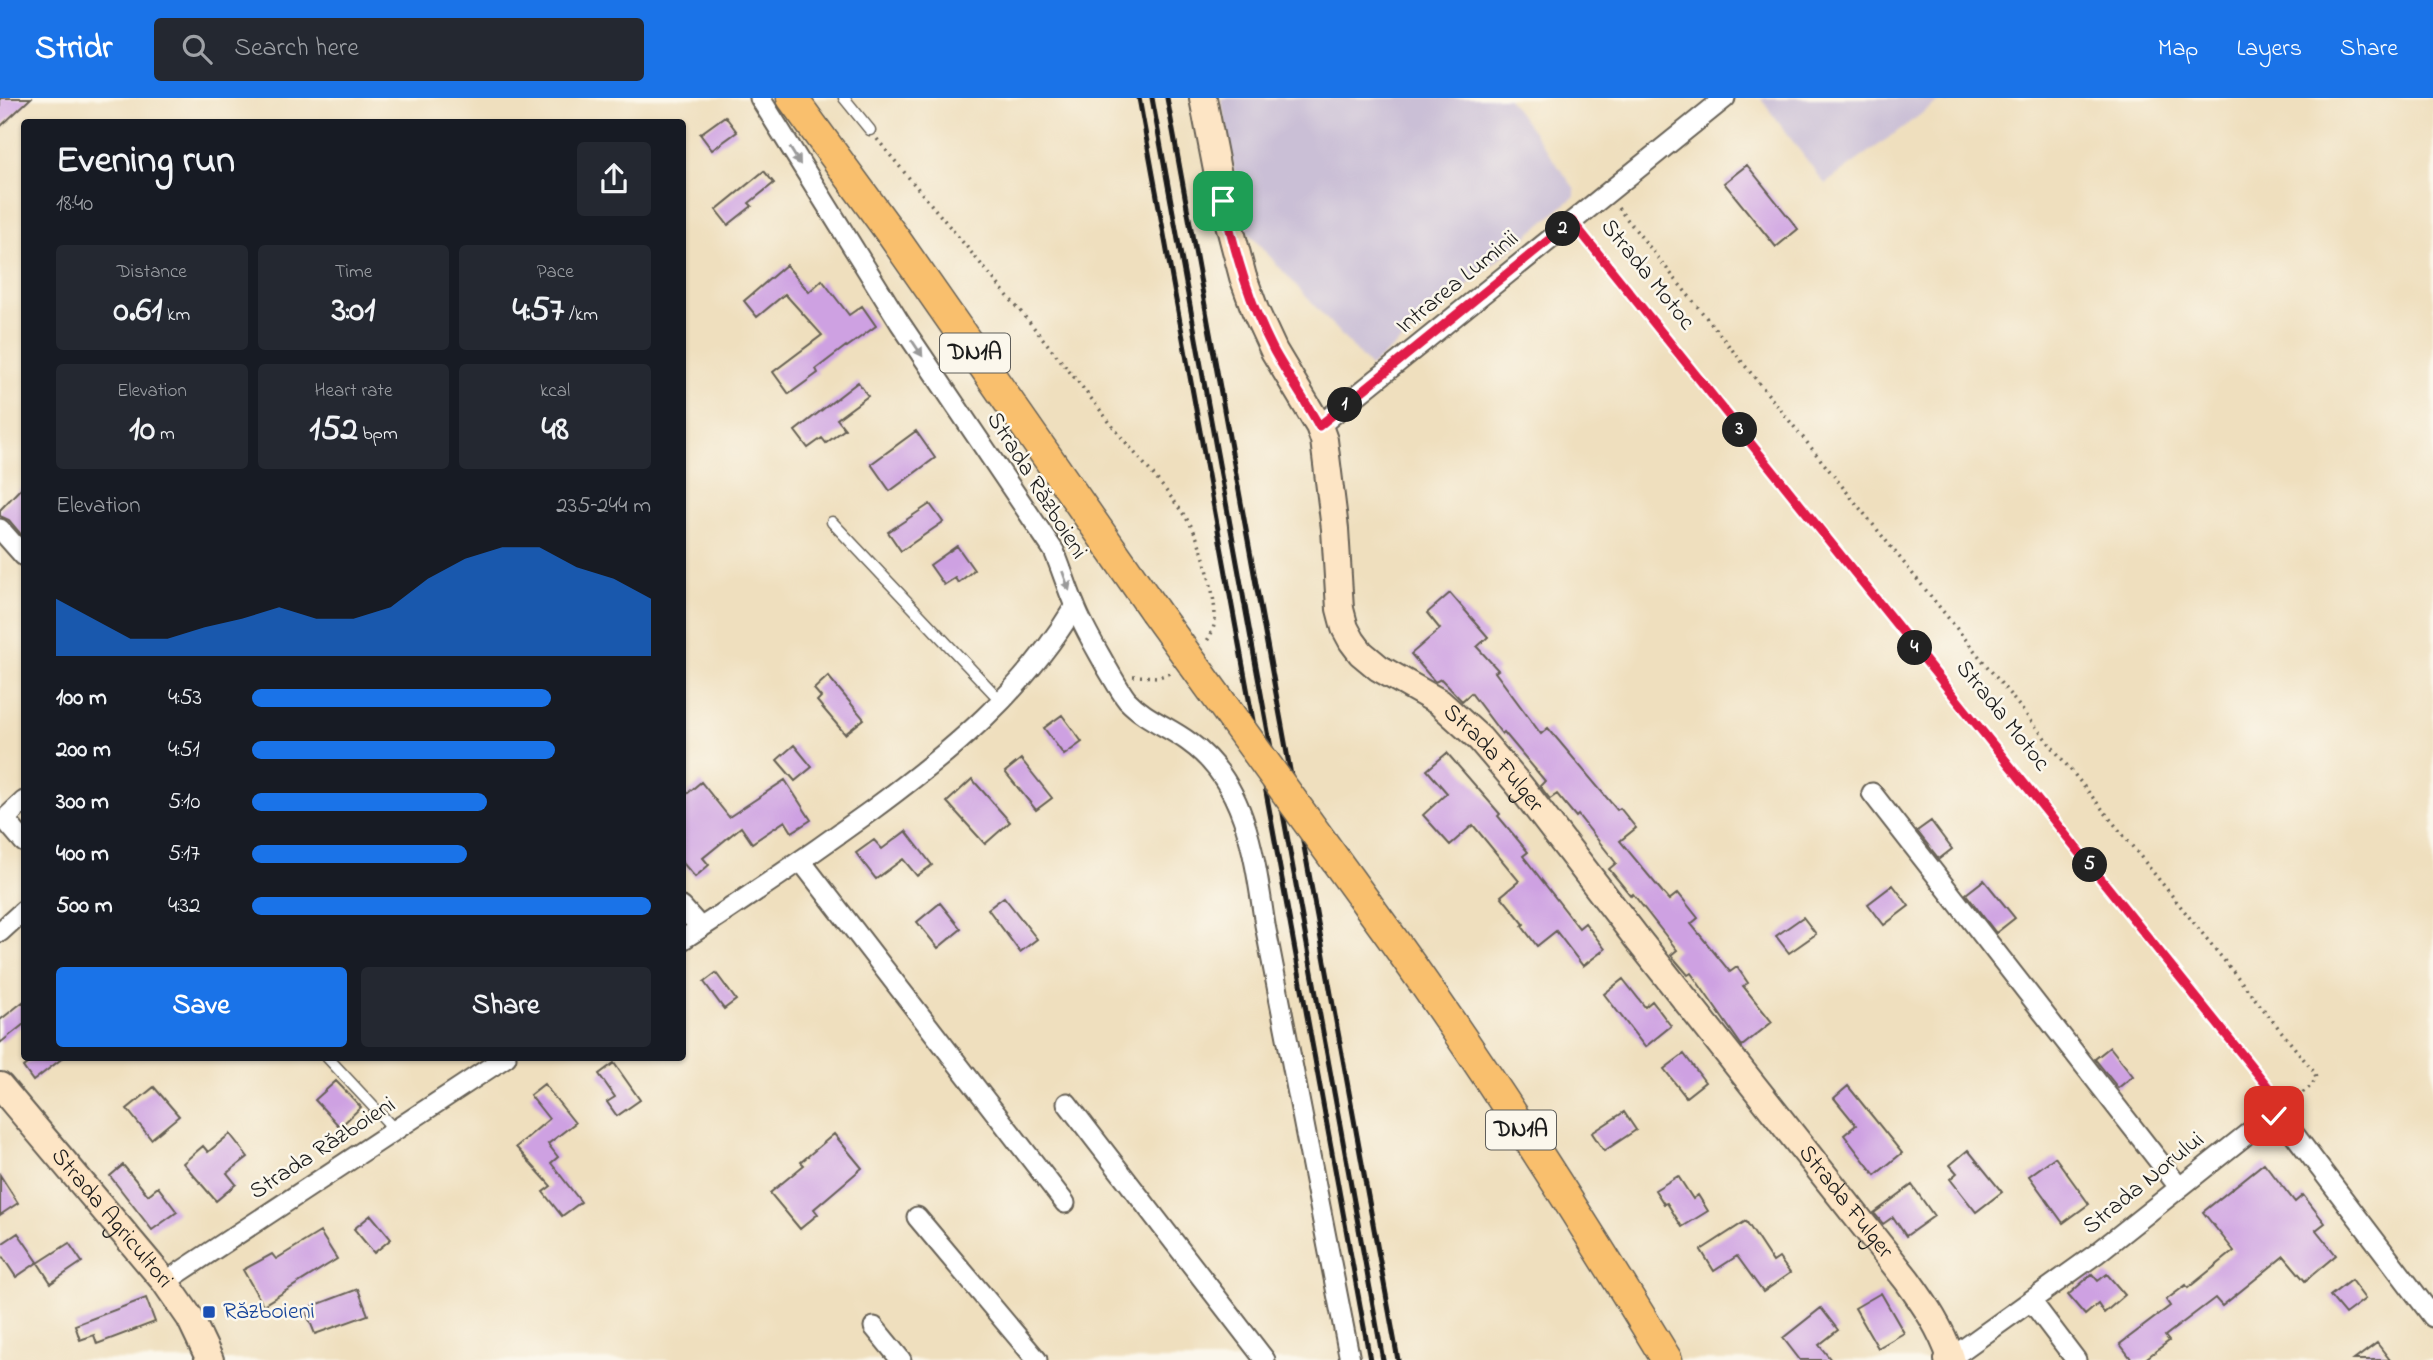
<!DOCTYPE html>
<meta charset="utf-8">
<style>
body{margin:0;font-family:"Indie Flower",sans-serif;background:#242831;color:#f1f3f6;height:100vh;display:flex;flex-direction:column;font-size:26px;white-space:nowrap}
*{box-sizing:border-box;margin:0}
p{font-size:23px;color:#9ea1a6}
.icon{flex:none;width:38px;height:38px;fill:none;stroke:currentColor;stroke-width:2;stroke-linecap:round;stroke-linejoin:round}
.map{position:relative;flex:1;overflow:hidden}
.details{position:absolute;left:21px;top:21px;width:665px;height:942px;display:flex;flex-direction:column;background:#171b24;border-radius:7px;box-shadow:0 2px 5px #0004}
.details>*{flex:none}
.pin{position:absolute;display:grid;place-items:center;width:60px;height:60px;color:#fff;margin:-30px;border-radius:14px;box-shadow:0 4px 10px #0006}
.km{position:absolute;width:35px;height:35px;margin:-18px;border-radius:50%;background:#222;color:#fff;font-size:19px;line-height:35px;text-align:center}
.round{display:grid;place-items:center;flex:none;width:74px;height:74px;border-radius:7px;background:#242831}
.summary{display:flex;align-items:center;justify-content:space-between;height:119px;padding:0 35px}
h1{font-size:38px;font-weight:700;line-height:52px}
.metrics{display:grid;grid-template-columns:repeat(3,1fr);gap:10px;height:119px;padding:7px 35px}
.metrics div{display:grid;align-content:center;border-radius:7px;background:#242831;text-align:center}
.metrics b{font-size:35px;font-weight:700}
.metrics small{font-size:19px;font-weight:400}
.metrics p{font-size:19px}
.chart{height:196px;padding:14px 35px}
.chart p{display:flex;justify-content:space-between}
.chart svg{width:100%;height:126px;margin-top:7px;fill:#1a73e8;opacity:.7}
.button{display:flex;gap:14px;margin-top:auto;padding:14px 35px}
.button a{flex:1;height:80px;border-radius:7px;background:#1a73e8;color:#fff;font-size:28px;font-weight:700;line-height:80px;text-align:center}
.button a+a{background:#242831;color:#f1f3f6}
ul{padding:0 35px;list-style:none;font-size:23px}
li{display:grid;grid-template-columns:112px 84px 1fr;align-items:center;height:52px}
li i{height:18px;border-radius:9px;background:#1a73e8}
header{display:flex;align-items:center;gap:42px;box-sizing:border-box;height:98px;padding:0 35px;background:#1a73e8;color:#fff}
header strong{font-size:33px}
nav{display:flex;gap:38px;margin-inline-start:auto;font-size:24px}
.search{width:490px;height:63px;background:#242831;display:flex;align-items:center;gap:18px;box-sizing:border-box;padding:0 24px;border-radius:7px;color:#9ea1a6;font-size:26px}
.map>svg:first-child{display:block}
.industrial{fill:#cabfd6}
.building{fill:#cea1e2}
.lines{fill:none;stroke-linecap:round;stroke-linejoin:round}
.lane-casing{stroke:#666055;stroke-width:13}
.street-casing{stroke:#666055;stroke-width:23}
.secondary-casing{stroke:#666055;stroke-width:30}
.primary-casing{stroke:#666055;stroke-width:33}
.path{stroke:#666055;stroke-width:3.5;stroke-dasharray:2 5;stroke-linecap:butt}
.lane{stroke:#fff;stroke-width:10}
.street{stroke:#fff;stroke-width:19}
.secondary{stroke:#fde5c5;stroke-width:26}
.primary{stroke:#f9bf6d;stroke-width:30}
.rail{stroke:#1c1c1c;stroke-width:5}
.primary-bridge-casing{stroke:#666055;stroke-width:33;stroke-linecap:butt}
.primary-bridge{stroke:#f9bf6d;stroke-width:30}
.oneway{fill:#999}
.route-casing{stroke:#fff;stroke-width:14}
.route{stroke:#e11d48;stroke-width:9}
.transit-dot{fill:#1a4fb4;stroke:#fbf7ec;stroke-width:2.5}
.labels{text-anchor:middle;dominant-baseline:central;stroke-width:5;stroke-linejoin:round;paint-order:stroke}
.shield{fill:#fbf7ec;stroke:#5f5e5a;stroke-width:2}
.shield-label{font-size:23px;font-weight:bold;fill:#1c1c1c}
.street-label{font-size:24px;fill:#1c1c1c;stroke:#fbf7ec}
.transit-label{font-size:24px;fill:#164399;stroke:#fbf7ec;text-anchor:start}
</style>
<header>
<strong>Stridr</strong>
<div class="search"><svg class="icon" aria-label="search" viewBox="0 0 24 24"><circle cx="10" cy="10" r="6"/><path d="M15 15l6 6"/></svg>Search here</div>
<nav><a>Map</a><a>Layers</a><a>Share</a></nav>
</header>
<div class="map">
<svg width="2433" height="1262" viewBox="0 0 2433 1262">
<rect width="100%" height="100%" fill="#fbf7ec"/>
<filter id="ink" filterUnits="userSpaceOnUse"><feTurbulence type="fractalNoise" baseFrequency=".0143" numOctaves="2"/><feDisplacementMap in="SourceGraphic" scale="14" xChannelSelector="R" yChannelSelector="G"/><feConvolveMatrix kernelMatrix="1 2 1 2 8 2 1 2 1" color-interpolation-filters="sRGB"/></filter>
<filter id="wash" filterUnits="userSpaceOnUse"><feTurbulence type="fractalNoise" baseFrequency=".00686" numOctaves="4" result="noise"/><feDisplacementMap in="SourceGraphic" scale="28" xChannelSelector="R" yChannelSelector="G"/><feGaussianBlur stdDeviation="1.57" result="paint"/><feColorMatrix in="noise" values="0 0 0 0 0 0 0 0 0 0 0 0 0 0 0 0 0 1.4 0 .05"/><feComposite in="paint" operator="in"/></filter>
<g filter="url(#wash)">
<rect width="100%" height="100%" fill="#efdfbe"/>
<path class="industrial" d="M1221 0H1508L1575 91V98L1370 269 1244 130Z
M1760 0H1955L1947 6 1942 1 1825 86Z"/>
<g id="blocks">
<path class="building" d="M0 0H31L0 29Z
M725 18 737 34 712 52 700 36Z
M1747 67 1798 131 1776 149 1724 85Z
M764 73 774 85 749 105 752 108 728 127 716 112Z
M786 167 809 194 822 182 849 217 862 208 876 228 847 249 846 248 816 271 818 275 789 296 773 274 822 237 785 196 757 219 744 203Z
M858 284 868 298 837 321 845 331 826 345 822 340 808 350 795 333Z
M916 333 935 360 890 393 871 366Z
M24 387V440L9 422 0 418V412Z
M930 406 943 424 901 453 888 434Z
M957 448 974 472 958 485 955 480 944 487 930 467Z
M1450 495 1488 539 1477 549 1498 572 1495 574 1541 636 1548 630 1617 712 1620 710 1636 730 1620 743 1669 802 1678 795 1698 820 1691 826 1730 874 1737 869 1748 885 1743 888 1772 924 1742 948 1691 875 1688 877 1671 857 1677 852 1633 796 1631 798 1609 771 1616 765 1578 717 1576 719 1557 696 1550 701 1540 688 1545 683 1504 634 1502 636 1471 595 1462 603 1441 581 1435 584 1411 556 1440 531 1427 515Z
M828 578 864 621 845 636 817 603 821 599 814 591Z
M1062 617 1082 644 1064 657 1044 630Z
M794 647 812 669 795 683 777 662Z
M1447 655 1500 716 1498 718 1528 754 1523 758 1579 830 1585 825 1605 851 1583 868 1556 833 1537 848 1522 828 1524 826 1501 798 1519 783 1473 727 1450 747 1423 717 1447 695 1427 672Z
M1021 661 1052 700 1036 712 1005 674Z
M972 681 1010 724 985 746 947 704Z
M785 682 811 722 792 734 785 723 752 745 741 729 703 760 709 767 695 779 682 764V700L701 684 729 719Z
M1931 723 1952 751 1939 761 1917 733Z
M906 733 932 767 917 778 903 761 876 781 856 755 874 742 882 751Z
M1984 782 2015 820 1996 835 1966 796Z
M1893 787 1909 808 1884 827 1868 806Z
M1004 799 1037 841 1020 854 988 811Z
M940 805 961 831 938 850 917 824Z
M1803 819 1816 836 1789 855 1776 838Z
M716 875 736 902 724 911 704 884Z
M1623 881 1645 909 1652 903 1671 928 1645 949 1604 896Z
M24 903V926L0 945V922Z
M2110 949 2133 978 2118 990 2095 961Z
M1684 956 1705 984 1686 999 1664 971Z
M36 959H64L33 983 23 969Z
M614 965 640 1002 617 1018 607 1004 615 999 599 976Z
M336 983 361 1009 340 1029 315 1002Z
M544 986 575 1025 548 1046 558 1059 551 1065 581 1104 562 1118 543 1094 551 1088 516 1049 549 1021 530 997Z
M1848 988 1902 1055 1875 1077 1844 1037 1856 1027 1834 1000Z
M154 989 179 1018 151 1041 127 1011Z
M1624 1014 1636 1032 1604 1053 1592 1035Z
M230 1036 248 1059 227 1075 236 1086 216 1103 183 1065 203 1048 208 1054Z
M834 1036 862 1070 814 1111 818 1116 800 1131 770 1095 804 1067 801 1064Z
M1968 1052 2002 1094 1976 1114 1950 1081 1957 1075 1950 1067Z
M2055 1059 2089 1106 2063 1125 2029 1078Z
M2264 1065 2295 1104 2303 1097 2325 1125 2316 1132 2336 1157 2305 1183 2284 1158 2222 1208 2215 1200 2165 1238 2169 1243 2144 1262H2132L2120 1246 2170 1208 2166 1202 2186 1187 2188 1190 2234 1153 2203 1114Z
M123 1067 148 1097 158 1089 177 1114 152 1132 110 1078Z
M0 1077 18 1105 0 1117Z
M1678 1078 1693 1101 1698 1097 1708 1113 1682 1129 1667 1105 1664 1106 1655 1092Z
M1912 1087 1934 1118 1906 1138 1893 1119 1883 1126 1874 1115Z
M371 1117 391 1141 374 1155 354 1131Z
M1746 1123 1773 1164 1779 1160 1790 1175 1763 1194 1737 1158 1714 1173 1701 1152Z
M320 1134 337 1161 263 1207 243 1172 272 1156 276 1161Z
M18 1135 38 1164 16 1179 0 1155V1147Z
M69 1145 82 1164 51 1185 38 1165Z
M2092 1176 2098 1183 2107 1176 2125 1197 2104 1215 2098 1206 2085 1217 2068 1197Z
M2351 1182 2365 1201 2345 1216 2330 1198Z
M358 1191 368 1217 315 1236 305 1211Z
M1881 1195 1904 1235 1878 1250 1855 1210Z
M146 1200 155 1224 97 1246 94 1237 80 1242 75 1227Z
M1821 1210 1838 1232 1819 1247 1831 1262H1800L1783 1240Z
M2377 1245 2390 1262H2354Z"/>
</g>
</g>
<g filter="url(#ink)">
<use href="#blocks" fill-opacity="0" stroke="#666055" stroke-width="2"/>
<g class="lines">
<g class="lane-casing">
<path id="lane" d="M844 0 870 32
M832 424 1001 603
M327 959 395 1032"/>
</g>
<g class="street-casing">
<path id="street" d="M760 0 900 225 1054 453C1062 472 1067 490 1075 508 1083 529 1096 550 1107 570 1113 580 1120 593 1127 602 1145 621 1169 629 1189 644 1247 685 1255 762 1265 827L1350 1262
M1319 328 1725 0
M0 431 24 458
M1872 695 2179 1089
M24 703 7 719V724L24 744
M801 763 1065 1105
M682 809 701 830
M0 834 24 812
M682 842C747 800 810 757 872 712 952 653 1023 594 1075 508
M1067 1005 1265 1262
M917 1119 1037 1262
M165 1184 506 959
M2032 1204 2076 1262
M874 1229 901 1262
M1951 1260 2096 1156 2256 1029 2274 1018 2288 1028 2433 1219"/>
</g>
<g class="secondary-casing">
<g id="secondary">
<path id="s1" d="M1203 0 1223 103 1243 179 1255 212 1274 253 1319 328 1324 342 1335 431 1340 511 1345 530 1352 543 1361 555 1379 570 1439 604 1480 641 1520 688 1639 843 1907 1182C1925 1207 1941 1230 1951 1260L1948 1262"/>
<path id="s2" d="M0 988 165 1184 190 1220 210 1262"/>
</g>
</g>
<g class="primary-casing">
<path id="primary" d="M792 0 893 138 1154 512
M1368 807C1475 953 1573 1107 1667 1262"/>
</g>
<path class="path" d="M877 41C956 138 1038 231 1114 330 1139 361 1169 393 1190 426 1202 445 1215 496 1215 518 1215 528 1212 535 1207 543
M1618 110 2314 974 2316 980 2312 987 2289 1006
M1582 136 2273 995V1001
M1133 578 1159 579 1170 575"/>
<use href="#lane" class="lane"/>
<use href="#street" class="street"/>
<use href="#secondary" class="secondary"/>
<use href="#primary" class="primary"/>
<path class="rail" d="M1139 0 1370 1262
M1152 0 1383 1262
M1167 0 1398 1262"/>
<g class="primary-bridge-casing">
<path id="primary-bridge" d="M1154 512 1368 807"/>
</g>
<use href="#primary-bridge" class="primary-bridge"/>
</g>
<defs><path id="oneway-solid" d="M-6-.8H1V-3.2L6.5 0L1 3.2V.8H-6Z" transform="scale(1.75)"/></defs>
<g class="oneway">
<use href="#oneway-solid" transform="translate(795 58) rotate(58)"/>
<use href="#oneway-solid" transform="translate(917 250) rotate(56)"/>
<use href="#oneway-solid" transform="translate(1066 483) rotate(70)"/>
</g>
</g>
<g class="lines" filter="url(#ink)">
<g class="route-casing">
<path id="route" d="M1223 103C1235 154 1249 205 1274 253 1288 278 1305 302 1319 328L1572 123 2273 995 2274 1018"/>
</g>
<use href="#route" class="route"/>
</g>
<rect class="transit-dot" x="202" y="1207" width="14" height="14" rx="3.5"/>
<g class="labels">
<g class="shield">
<rect x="940" y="235.5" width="70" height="39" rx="5"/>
<rect x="1486" y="1012.5" width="70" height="39" rx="5"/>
</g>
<g class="shield-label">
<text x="975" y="255">DN1A</text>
<text x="1521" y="1032">DN1A</text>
</g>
<g class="street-label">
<text transform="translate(1647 177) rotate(51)">Strada Motoc</text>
<text transform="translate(1458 185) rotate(-39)">Intrarea Luminii</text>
<text transform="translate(1036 388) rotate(58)">Strada Războieni</text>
<text transform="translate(2002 618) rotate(51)">Strada Motoc</text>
<text stroke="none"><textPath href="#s1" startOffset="756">Strada Fulger</textPath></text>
<text transform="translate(323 1051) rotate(-33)">Strada Războieni</text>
<text transform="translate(2144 1086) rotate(-39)">Strada Norului</text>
<text stroke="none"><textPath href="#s1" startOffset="1323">Strada Fulger</textPath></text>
<text stroke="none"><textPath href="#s2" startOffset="173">Strada Agricultori</textPath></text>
</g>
<g class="transit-label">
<text x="223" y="1214">Războieni</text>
</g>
</g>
</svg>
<div class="pin" style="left:1223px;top:103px;background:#1e9e55"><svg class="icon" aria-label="arrive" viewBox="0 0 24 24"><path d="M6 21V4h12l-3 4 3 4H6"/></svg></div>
<div class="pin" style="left:2274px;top:1018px;background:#d93025"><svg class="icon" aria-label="check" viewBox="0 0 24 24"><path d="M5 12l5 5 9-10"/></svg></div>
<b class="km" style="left:1345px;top:307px">1</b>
<b class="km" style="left:1563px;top:131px">2</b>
<b class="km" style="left:1740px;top:332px">3</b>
<b class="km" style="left:1915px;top:550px">4</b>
<b class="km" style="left:2090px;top:767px">5</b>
<section class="details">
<div class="summary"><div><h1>Evening run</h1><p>18:40</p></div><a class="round"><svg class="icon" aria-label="share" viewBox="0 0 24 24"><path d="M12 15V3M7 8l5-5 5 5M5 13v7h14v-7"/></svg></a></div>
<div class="metrics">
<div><p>Distance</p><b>0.61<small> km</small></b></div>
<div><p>Time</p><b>3:01</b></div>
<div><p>Pace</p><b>4:57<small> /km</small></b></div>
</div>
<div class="metrics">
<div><p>Elevation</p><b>10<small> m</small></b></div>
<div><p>Heart rate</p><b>152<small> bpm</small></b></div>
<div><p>kcal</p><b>48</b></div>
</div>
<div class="chart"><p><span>Elevation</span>235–244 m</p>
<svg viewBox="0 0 160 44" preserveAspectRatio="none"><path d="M0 44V24L10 31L20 38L30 38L40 34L50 31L60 27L70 31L80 31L90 27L100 17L110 10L120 6L130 6L140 13L150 17L160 24V44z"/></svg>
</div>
<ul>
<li><b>100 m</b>4:53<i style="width:75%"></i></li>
<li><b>200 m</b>4:51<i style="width:76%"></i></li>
<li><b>300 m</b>5:10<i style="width:59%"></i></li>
<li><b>400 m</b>5:17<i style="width:54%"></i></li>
<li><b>500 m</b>4:32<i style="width:100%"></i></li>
</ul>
<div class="button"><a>Save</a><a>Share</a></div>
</section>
</div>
